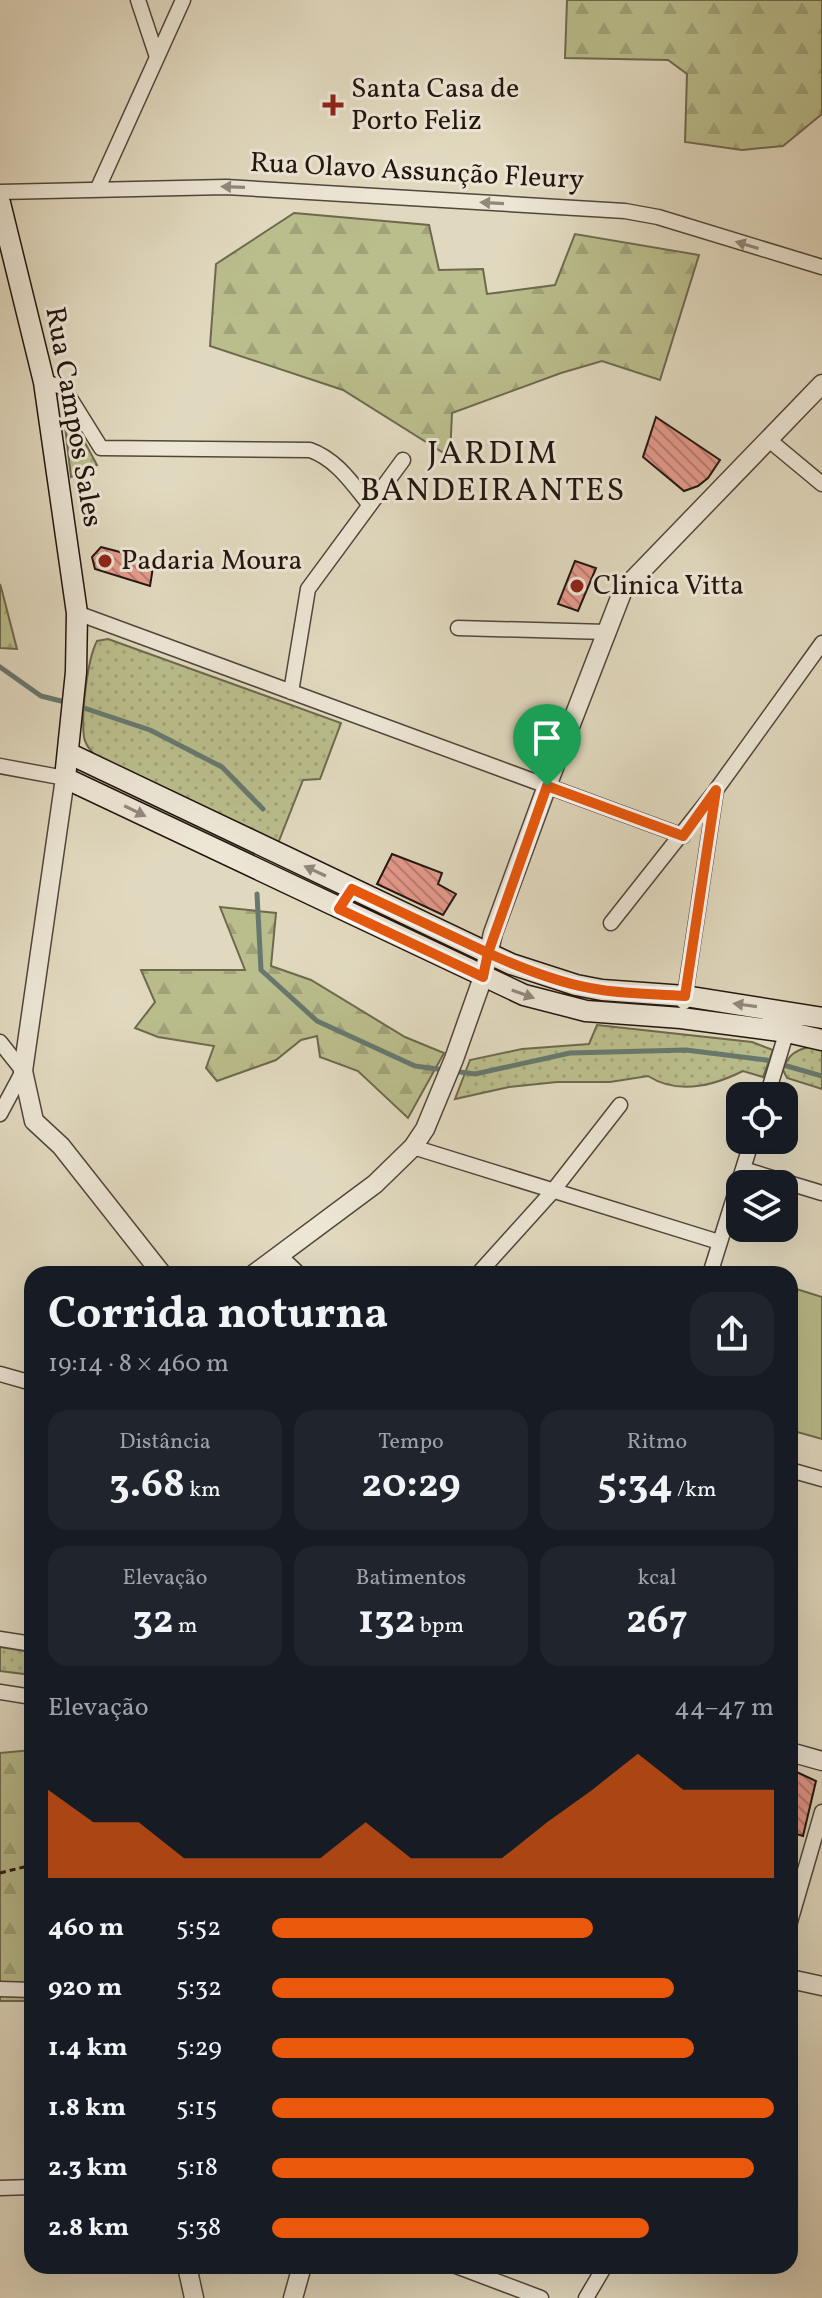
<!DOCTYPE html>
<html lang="pt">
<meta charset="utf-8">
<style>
body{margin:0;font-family:Vollkorn,serif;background:#20242c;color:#f1f3f6;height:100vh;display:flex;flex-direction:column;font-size:30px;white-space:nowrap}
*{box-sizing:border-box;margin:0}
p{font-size:26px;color:#9ea1a6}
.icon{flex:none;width:44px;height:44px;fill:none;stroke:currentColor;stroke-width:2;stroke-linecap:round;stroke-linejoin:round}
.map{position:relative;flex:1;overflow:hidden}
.side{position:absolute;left:24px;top:1266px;width:774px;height:1008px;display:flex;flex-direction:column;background:#171b24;border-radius:24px;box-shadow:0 8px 32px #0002}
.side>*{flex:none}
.controls{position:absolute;left:726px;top:1082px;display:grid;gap:16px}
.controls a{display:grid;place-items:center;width:72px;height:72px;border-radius:16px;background:#171b24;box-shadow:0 8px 32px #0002;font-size:40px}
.pin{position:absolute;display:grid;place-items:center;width:68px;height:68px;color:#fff;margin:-82px -34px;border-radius:50% 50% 50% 0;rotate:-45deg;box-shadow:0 0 8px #0007}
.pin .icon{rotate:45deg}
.round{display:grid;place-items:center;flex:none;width:84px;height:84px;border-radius:24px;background:#20242c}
.headline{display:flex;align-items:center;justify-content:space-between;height:136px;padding:0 24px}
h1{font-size:44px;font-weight:700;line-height:60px}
.stats{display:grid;grid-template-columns:repeat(3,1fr);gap:12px;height:136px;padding:8px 24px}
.stats div{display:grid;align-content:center;border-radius:20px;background:#20242c;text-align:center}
.stats b{font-size:40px;font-weight:700}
.stats small{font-size:22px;font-weight:400}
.stats p{font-size:22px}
.chart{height:224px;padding:16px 24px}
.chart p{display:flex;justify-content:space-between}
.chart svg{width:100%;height:144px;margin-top:8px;fill:#ea580c;opacity:.7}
ul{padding:0 24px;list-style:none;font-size:26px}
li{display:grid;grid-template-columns:128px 96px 1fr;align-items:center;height:60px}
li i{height:20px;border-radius:10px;background:#ea580c}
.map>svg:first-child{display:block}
.grass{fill:url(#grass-dots);stroke:#6e694e;stroke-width:2}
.forest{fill:url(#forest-firs);stroke:#6e694e;stroke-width:2}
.pitch{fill:#babd8c;stroke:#6e694e;stroke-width:2}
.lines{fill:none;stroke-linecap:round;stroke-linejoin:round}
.stream{stroke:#67786e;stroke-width:5}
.building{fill:url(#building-back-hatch);stroke:#22150f;stroke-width:2}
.minor-casing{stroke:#52463b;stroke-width:17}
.tertiary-casing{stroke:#52463b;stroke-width:21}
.secondary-casing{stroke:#22150f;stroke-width:23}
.path{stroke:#22150f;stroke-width:3;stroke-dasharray:6 4;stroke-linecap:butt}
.minor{stroke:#ece6d5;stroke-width:14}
.tertiary{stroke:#ece6d5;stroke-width:18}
.secondary{stroke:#ece6d5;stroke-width:20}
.oneway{fill:#91887c}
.route-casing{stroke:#fff;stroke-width:16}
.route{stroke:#ea580c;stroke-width:10}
.poi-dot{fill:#8f2418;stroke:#ece6d5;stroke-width:3}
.labels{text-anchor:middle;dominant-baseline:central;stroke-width:6;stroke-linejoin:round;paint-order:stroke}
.poi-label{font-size:28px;fill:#22150f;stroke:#ece6d5;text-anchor:start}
.street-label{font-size:28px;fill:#22150f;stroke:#ece6d5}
.quarter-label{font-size:32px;letter-spacing:2px;fill:#22150f;stroke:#ece6d5}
</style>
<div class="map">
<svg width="822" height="2298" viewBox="0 0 822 2298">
<defs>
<pattern id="grass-dots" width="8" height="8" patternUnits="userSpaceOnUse" patternTransform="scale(2)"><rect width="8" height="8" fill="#babd8c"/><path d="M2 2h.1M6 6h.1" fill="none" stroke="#a0a278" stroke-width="1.8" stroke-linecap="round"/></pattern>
<pattern id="forest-firs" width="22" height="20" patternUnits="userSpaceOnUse" patternTransform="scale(2)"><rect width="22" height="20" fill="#babd8c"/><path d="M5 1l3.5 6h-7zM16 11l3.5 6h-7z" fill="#a0a278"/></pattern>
<pattern id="building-back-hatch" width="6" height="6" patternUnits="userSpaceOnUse" patternTransform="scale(2)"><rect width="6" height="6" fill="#e59a8c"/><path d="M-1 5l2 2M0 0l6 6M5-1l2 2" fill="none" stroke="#b97c71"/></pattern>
</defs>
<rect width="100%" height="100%" fill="#e1d9bf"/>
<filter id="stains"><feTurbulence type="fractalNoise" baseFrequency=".0025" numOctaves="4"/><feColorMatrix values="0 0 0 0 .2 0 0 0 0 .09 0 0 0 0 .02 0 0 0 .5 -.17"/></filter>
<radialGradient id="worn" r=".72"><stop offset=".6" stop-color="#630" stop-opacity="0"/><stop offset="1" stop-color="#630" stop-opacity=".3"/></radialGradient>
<path class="grass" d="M62 400 97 465 71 477Z
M108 639 341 723 320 779 303 780 277 846 103 762C95 755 86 748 84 737 81 715 87 660 97 641Z
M597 1025 752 1042 773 1050 763 1077 743 1071C713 1086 678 1095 648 1076L610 1082H557L509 1087 455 1099 470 1060 522 1049 589 1044Z
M812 1046 822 1050V1089L787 1078 783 1070C788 1054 796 1050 812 1046Z
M0 1647 32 1652V1675L0 1671Z"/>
<path class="forest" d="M567 0H822V114L783 146 742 150 685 142 687 74 668 60 565 58Z
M294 213 429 225 439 270 483 269 487 294 555 285 575 234 699 255 660 380 602 361 561 373 452 413 450 457 343 390 210 346 216 264Z
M0 584 1 587 17 649 0 648Z
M220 907 276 913 271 966 311 980 405 1037 444 1053 408 1118 358 1071 320 1057 317 1036 301 1040 276 1060 217 1081 206 1068 214 1046 158 1037 135 1028 155 1002 141 970H245Z
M32 1750V2001H0V1753Z"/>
<path class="pitch" d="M790 1287 822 1297V1439L790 1430Z"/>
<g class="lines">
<path class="stream" d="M0 667 41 696 69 703
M78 706 150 730 222 767 263 809
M257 894 261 970 317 1021 415 1066 475 1074 570 1053 686 1050 766 1060 822 1076"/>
</g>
<path class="building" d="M656 417 720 460 708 478 698 486 684 491 643 457Z
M101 547 154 561 150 586 95 569 92 557Z
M575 561 596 568 578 611 558 604Z
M392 854 442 873 438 884 456 894 443 915 377 884Z
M790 1769 816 1781 803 1836 790 1832Z"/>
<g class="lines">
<g class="minor-casing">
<path id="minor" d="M138 0 157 57
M98 188 183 0
M0 192 226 187 625 211 658 217 822 267
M44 382 63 387 101 448 310 450C336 459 352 483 369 504
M769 440 822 484
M77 613 683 836
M458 628 607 632
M291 692 308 589 403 460
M0 766 65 778
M611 923 713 794
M684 1002 716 790 822 643
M0 1042 23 1071 0 1114
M767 1096 789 1024
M413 1147 719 1242
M743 1169 822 1193
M279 1255 299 1274
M478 1274 552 1192 620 1105
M710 1274 752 1140
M0 1374 32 1383
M790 1470 822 1479
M0 1639 32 1644
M0 1692 32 1697
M790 1922 822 1812
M0 1989 32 1990
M0 2188 32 2187
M456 2266 541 2298
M586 2298 605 2266"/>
</g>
<g class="tertiary-casing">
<path id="tertiary" d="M65 778 23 1071 34 1121 61 1146 162 1274
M254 1274 375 1184 413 1147 425 1129 454 1059 483 977 493 933 547 786 623 590 822 384
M790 1752 822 1761
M790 1979 822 1986
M187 2266 194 2298
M293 2298 302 2266"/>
</g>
<g class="secondary-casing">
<path id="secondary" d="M0 203 44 382 77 613 76 672 65 778 524 995 586 1011 681 1018 787 1032 822 1040
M68 753 511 964 576 985 602 990 685 996 822 1018"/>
</g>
<path class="path" d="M0 1873 32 1865"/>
<use href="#minor" class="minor"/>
<use href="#tertiary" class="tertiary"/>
<use href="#secondary" class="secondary"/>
</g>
<defs><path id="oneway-solid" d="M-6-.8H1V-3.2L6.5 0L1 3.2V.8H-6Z" transform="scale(2)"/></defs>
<g class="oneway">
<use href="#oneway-solid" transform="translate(233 187) rotate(-178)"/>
<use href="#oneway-solid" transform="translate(492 203) rotate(-177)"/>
<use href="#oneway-solid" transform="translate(747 245) rotate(-163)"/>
<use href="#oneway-solid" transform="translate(135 811) rotate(26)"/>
<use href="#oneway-solid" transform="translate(315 871) rotate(-155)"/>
<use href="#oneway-solid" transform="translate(523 994) rotate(20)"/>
<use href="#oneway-solid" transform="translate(745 1005) rotate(-172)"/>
</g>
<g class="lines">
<g class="route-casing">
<path id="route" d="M547 786 488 953 352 889 339 909 483 977 488 953C523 969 563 985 602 990 629 994 657 994 685 996L716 790 683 836 547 786"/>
</g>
<use href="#route" class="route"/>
</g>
<g class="poi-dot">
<path d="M329 93h8v8h8v8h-8v8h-8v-8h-8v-8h8z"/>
<circle cx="105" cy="561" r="8"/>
<circle cx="577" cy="586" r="8"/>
</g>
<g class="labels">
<g class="poi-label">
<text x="351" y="89">Santa Casa de<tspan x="351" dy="32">Porto Feliz</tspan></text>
<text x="121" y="561">Padaria Moura</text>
<text x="593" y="586">Clinica Vitta</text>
</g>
<g class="street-label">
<text transform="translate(417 172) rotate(3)">Rua Olavo Assunção Fleury</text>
<text transform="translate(73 417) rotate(80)">Rua Campos Sales</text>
</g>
<g class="quarter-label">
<text x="493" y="455">JARDIM<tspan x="493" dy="37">BANDEIRANTES</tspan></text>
</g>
</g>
<rect width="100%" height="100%" filter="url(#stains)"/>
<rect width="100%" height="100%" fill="url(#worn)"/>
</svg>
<div class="controls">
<a><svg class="icon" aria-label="locate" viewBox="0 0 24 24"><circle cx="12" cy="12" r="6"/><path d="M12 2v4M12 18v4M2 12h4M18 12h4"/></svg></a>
<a><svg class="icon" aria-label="layers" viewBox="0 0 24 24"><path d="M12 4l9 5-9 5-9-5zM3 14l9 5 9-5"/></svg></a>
</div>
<div class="pin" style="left:547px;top:786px;background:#1e9e55"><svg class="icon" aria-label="arrive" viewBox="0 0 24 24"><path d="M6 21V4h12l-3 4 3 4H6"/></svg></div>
<section class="side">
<div class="headline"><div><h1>Corrida noturna</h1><p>19:14 · 8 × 460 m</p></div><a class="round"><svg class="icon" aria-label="share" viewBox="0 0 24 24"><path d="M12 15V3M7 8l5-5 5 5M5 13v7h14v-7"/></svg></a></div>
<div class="stats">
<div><p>Distância</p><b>3.68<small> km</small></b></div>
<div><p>Tempo</p><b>20:29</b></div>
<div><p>Ritmo</p><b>5:34<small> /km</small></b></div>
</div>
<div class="stats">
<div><p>Elevação</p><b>32<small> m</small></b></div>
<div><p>Batimentos</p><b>132<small> bpm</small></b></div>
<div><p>kcal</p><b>267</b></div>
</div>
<div class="chart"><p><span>Elevação</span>44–47 m</p>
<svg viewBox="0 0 160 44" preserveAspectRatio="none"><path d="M0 44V17L10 27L20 27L30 38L40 38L50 38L60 38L70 27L80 38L90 38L100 38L110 27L120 17L130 6L140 17L150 17L160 17V44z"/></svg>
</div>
<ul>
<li><b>460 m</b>5:52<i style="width:64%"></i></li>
<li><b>920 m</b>5:32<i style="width:80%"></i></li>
<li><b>1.4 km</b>5:29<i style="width:84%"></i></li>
<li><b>1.8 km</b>5:15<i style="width:100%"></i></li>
<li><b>2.3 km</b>5:18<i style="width:96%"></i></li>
<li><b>2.8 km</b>5:38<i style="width:75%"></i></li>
</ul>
</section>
</div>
